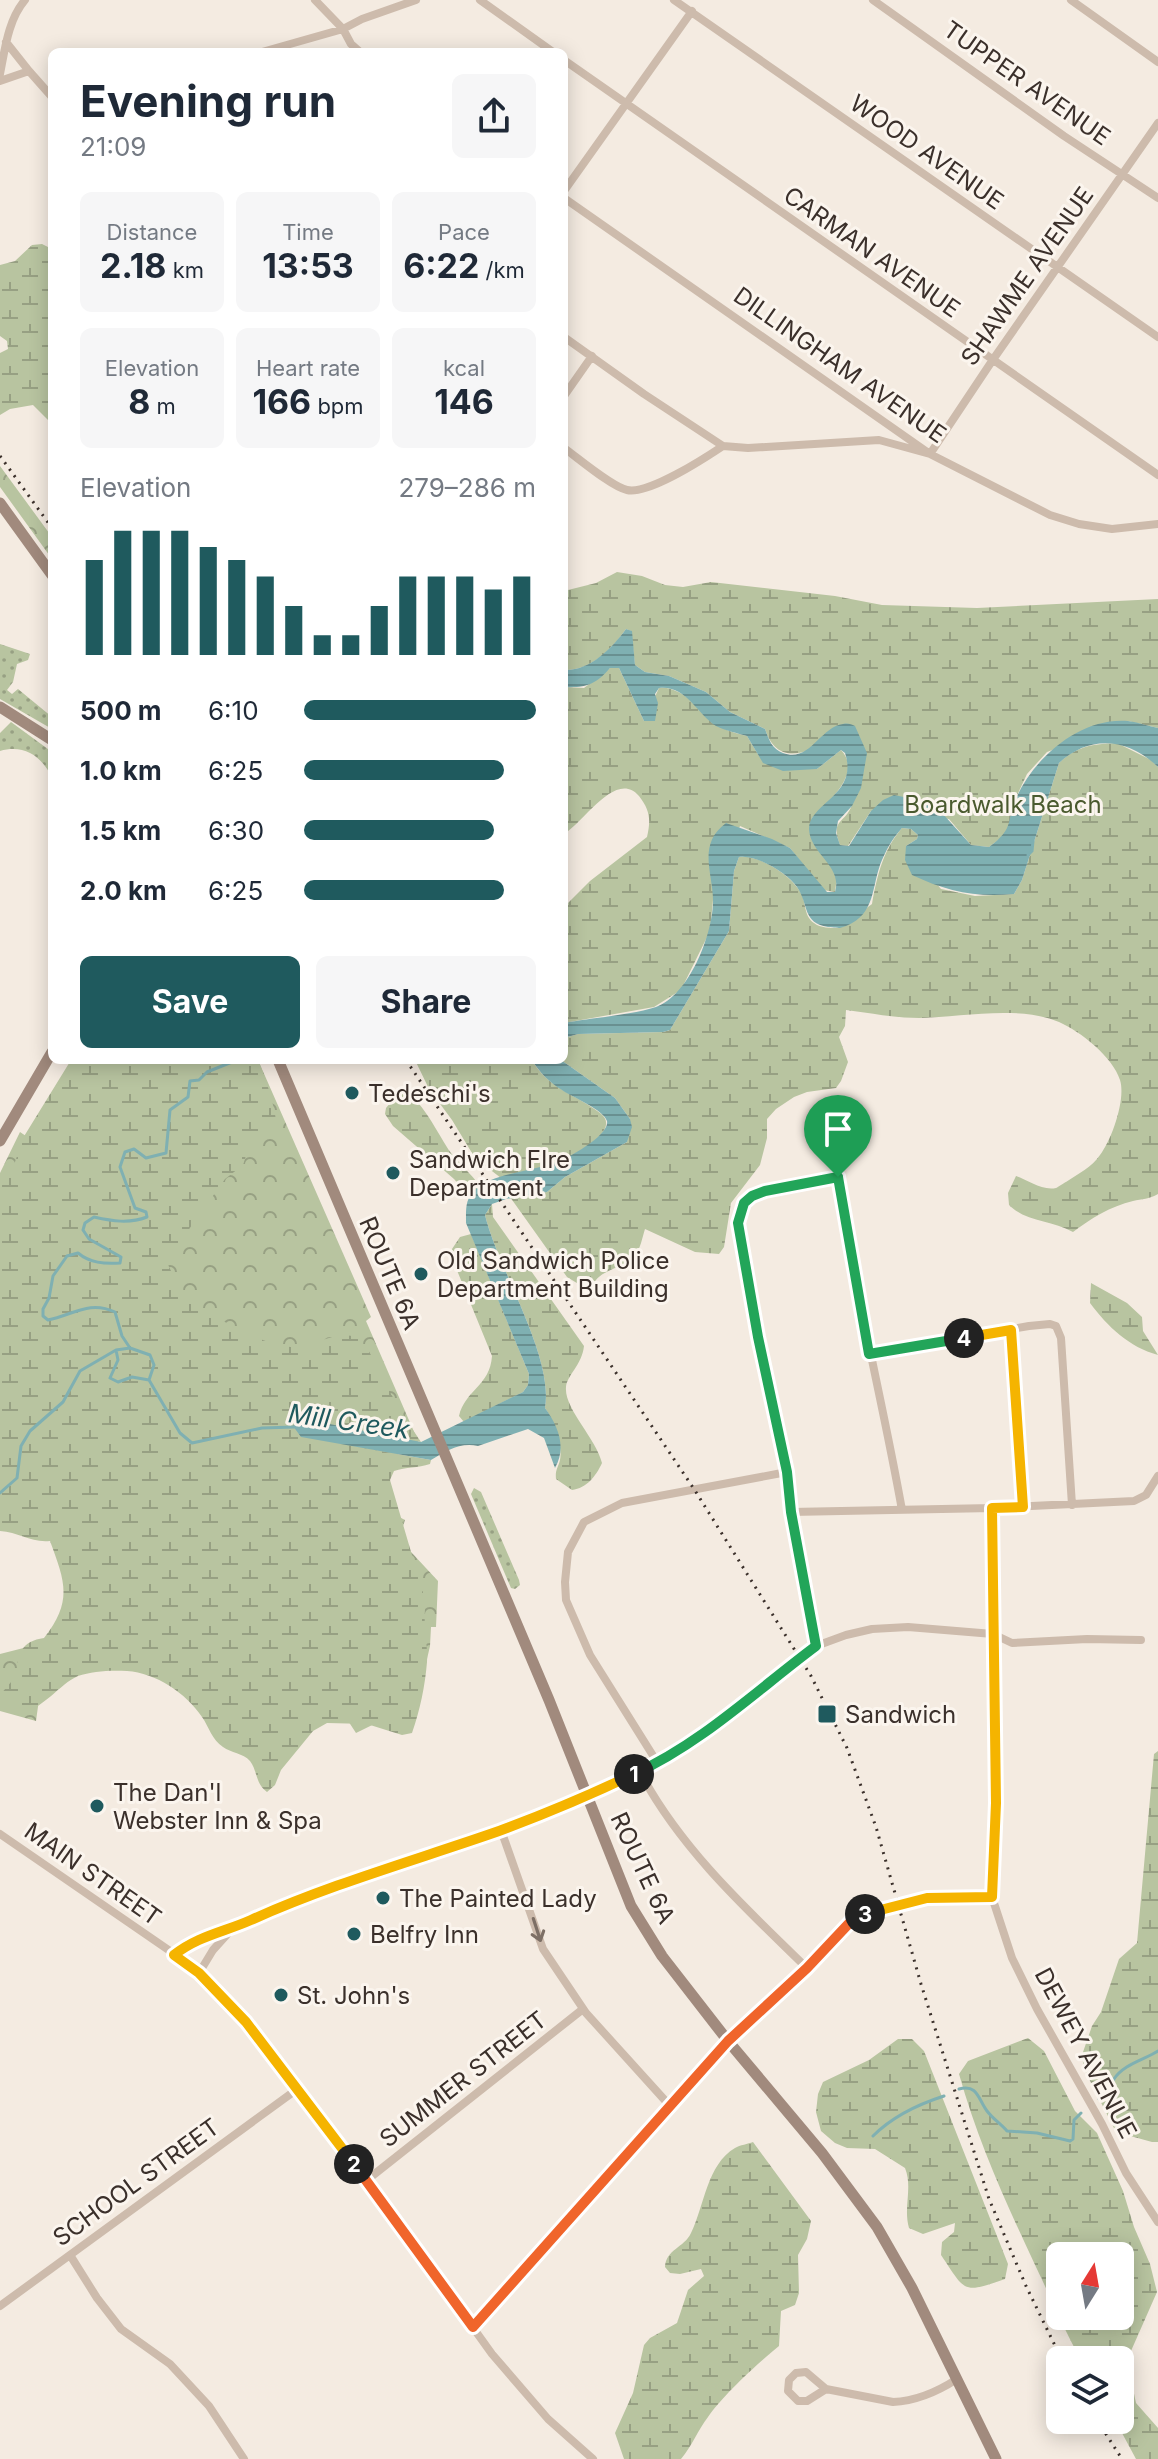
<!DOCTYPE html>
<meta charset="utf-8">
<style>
body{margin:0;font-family:Inter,sans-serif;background:#f6f6f7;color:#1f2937;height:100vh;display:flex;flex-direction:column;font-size:30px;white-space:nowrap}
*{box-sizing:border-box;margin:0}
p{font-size:26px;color:#747a83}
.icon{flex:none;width:44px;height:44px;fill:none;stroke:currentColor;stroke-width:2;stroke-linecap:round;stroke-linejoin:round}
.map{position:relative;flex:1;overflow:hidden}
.panel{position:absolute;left:48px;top:48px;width:520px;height:1016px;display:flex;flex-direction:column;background:#fff;border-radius:12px;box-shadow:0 4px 20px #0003}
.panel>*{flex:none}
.needle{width:52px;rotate:11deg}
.fabs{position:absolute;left:1046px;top:2242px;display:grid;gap:16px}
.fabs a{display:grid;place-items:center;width:88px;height:88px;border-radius:12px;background:#fff;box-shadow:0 4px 20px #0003;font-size:40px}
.pin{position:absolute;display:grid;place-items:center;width:68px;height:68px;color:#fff;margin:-82px -34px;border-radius:50% 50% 50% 0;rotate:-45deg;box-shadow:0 0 8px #0007}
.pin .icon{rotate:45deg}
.km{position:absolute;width:40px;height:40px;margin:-20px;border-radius:50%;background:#222;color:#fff;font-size:22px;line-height:40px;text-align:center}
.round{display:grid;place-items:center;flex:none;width:84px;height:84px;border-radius:12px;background:#f6f6f7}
.summary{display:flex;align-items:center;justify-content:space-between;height:136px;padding:0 32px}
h1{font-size:44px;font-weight:700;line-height:60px}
.metrics{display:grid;grid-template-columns:repeat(3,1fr);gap:12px;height:136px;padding:8px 32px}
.metrics div{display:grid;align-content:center;border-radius:12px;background:#f6f6f7;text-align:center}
.metrics b{font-size:34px;font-weight:700}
.metrics small{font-size:22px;font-weight:400}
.metrics p{font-size:22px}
.chart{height:224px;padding:16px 32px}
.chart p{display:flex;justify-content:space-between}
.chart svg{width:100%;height:144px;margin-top:8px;stroke:#1f5a5e;stroke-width:6}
.action{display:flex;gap:16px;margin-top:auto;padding:16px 32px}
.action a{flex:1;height:92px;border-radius:12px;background:#1f5a5e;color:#fff;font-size:32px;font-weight:700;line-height:92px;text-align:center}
.action a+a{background:#f6f6f7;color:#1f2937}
ul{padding:0 32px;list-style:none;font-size:26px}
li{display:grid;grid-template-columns:128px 96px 1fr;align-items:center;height:60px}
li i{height:20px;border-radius:10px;background:#1f5a5e}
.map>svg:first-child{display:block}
.grass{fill:url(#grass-dots)}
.forest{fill:url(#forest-crowns)}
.wetland{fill:url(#wetland-marsh);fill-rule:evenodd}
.water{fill:url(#water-rules)}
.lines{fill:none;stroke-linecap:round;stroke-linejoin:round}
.stream{stroke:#7fb0b2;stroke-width:3}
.street{stroke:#cdbbac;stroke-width:8}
.secondary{stroke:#a18a7d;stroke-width:11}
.rail{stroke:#3b302b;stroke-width:3;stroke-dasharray:2 6;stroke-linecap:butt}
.oneway{stroke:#7d6f65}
.split-1-casing{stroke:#fff;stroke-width:16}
.split-2-casing{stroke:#fff;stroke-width:16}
.split-3-casing{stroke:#fff;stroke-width:16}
.split-4-casing{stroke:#fff;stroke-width:16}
.split-5-casing{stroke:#fff;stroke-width:16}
.split-1{stroke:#22a559;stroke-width:10}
.split-2{stroke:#f5b400;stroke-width:10}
.split-3{stroke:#f0652b;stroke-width:10}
.split-4{stroke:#f5b400;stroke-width:10}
.split-5{stroke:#22a559;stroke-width:10}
.poi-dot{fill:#1f5a5e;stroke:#fbf5ee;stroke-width:3}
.labels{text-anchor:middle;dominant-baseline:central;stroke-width:6;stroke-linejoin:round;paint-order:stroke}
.street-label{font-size:24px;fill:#3b302b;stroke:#fbf5ee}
.park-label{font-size:24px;fill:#4a5a2e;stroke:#fbf5ee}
.poi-label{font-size:24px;fill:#3b302b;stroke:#fbf5ee;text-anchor:start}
.water-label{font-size:26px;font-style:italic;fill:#1f5a5e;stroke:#fbf5ee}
</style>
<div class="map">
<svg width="1158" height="2459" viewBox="0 0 1158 2459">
<defs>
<pattern id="grass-dots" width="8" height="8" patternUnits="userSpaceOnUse" patternTransform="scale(2)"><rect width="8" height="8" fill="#b8c4a0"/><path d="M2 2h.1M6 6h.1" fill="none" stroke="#97a083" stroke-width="1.8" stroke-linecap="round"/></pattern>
<pattern id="forest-crowns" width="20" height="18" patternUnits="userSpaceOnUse" patternTransform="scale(2)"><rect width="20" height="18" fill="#b8c4a0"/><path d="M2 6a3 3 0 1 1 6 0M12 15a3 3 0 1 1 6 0" fill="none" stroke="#97a083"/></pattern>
<pattern id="wetland-marsh" width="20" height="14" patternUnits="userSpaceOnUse" patternTransform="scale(2)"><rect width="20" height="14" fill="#b8c4a0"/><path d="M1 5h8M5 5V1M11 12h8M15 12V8" fill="none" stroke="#97a083"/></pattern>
<pattern id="water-rules" width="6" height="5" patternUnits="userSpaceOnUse" patternTransform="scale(2)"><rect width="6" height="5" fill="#7fb0b2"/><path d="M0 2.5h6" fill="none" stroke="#699091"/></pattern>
</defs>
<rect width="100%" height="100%" fill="#f4ebe1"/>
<path class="grass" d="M0 644 30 654 28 660 17 664 13 682 7 690 12 694 18 689 52 717V729L0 699Z
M11 722 52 752V778C42 756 24 744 0 751V733Z
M474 1488 481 1492 519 1580 520 1585 515 1589 511 1588 471 1494Z"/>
<path class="forest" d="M0 466 52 537V559L0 487Z
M237 1060H258L371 1317 366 1321 421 1448 400 1450 374 1504 405 1520 399 1539 438 1581 436 1627H431L430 1646 417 1703 356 1733 322 1681 0 1272V1173L20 1132 144 1216Z
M47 1642 36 1721 0 1711V1654Z"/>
<path class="wetland" d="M42 244 52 249V424L33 405 10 409 0 415V353L8 349 7 341 0 336V265L15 261 32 245Z
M617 572 642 576 665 585 683 587 711 582 835 596 882 605 977 608 1158 599V728L1128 721 1047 752 1027 774 1013 804 1010 823 1005 835 989 847 971 845 949 819 871 811 848 846 840 845C830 819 845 824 852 805 856 792 855 743 855 726 826 741 781 778 765 729L730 712 706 692 669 676 645 672 635 665 631 631 626 629C611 650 590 671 564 670V591L596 583Z
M610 668H619L644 721 659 688C683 685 704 715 723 728 730 732 739 734 747 736L759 756 817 769 841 750C863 773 828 802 812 818L837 877 835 892 823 890 790 848 740 826 713 900 710 931 681 990 654 1007 564 1023V907L590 881 647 837C651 820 650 810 639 796 616 769 584 822 564 834V687L584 688Z
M1117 743 1151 760 1158 767V1194C1149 1199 1142 1199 1133 1201 1111 1206 1090 1219 1073 1232 1051 1220 1026 1222 1009 1205L1008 1193 1016 1176C1028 1180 1042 1191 1056 1188 1057 1188 1065 1182 1066 1182 1078 1174 1092 1167 1100 1155 1112 1139 1126 1099 1120 1080 1113 1057 1080 1031 1059 1022 1019 1005 962 1017 919 1018 895 1018 870 1013 846 1010L845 1026 839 1037 848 1062 841 1081 836 1088 807 1092 794 1097 776 1109 767 1119V1138L760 1165 731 1203 724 1247 719 1254 695 1252 645 1229C642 1238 641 1248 635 1255 623 1270 599 1268 592 1287L585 1288 567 1277 510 1197 547 1192 565 1177 627 1142 630 1119 615 1098 561 1060H564V1038L578 1034 663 1032 670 1030 729 931 734 871 739 857C759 854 793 876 802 895 806 904 804 916 814 923 820 928 831 928 839 928L872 904C877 876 883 850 902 828L911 829 918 835 917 839 906 846 941 889 975 896 1014 894 1022 880 1059 763C1077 746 1092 744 1117 743Z
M71 1060H258C264 1073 277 1112 276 1124L250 1143 243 1165 225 1179 172 1253 167 1262C182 1300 212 1316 246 1333 262 1340 281 1348 299 1347 316 1345 342 1328 358 1339 371 1348 375 1366 383 1380 395 1401 407 1422 421 1442L299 1418 301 1437 431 1460 430 1464C418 1468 406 1467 394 1471L390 1480 426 1603C422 1623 428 1642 427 1662 425 1686 420 1710 412 1733L402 1735 367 1724 327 1723 313 1731 281 1770 275 1785 267 1792C255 1783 258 1772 250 1761 243 1753 231 1753 223 1747 212 1740 209 1727 202 1717 186 1693 156 1673 127 1671 111 1670 92 1671 78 1676 54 1686 30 1731 0 1702V1695L17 1675C17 1653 22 1641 44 1638 73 1601 65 1582 50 1541 31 1543 19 1532 0 1531V1185L15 1162 23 1138Z
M415 1060H532C547 1088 577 1095 600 1113 623 1130 575 1154 561 1161 543 1169 520 1173 501 1178L475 1158 452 1120 429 1089Z
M400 1091C420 1093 439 1137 451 1153 460 1164 471 1174 480 1186L470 1197 454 1179 393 1126 385 1114 386 1108Z
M492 1204 493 1217 584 1346C582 1365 567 1375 566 1387 564 1409 596 1438 602 1463 596 1476 587 1488 572 1490L556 1479C555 1470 558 1468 560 1460 563 1446 553 1419 545 1408 554 1356 498 1269 485 1215Z
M471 1234 529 1374 528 1385 523 1392 464 1422 459 1416C465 1390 490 1386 492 1356L454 1263 452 1249 460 1237Z
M1091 1283 1127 1303 1142 1317 1143 1331 1158 1355C1129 1347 1108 1327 1090 1303Z
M1158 1751V2142H1152L1116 2132 1084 2069 1082 2055 1092 2026 1101 2012 1119 1959 1137 1943 1154 1754Z
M1028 2038 1044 2051 1075 2111 1097 2133 1123 2191 1134 2227 1150 2264 1157 2292 1127 2360 1136 2403 1158 2428V2459H1136L1115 2420H1120V2360H1081C1064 2330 1051 2298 1036 2267 1006 2203 978 2142 959 2074L968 2061ZM1060 2256H1120V2316H1060Z
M898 2039H912L924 2051 1008 2264 1005 2279C962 2294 966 2292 941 2255L942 2242 954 2232 955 2223 923 2234 909 2228C903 2207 913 2188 905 2168L875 2149 847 2148 835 2143 821 2131 816 2112 818 2094 823 2082 869 2060Z
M753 2142 811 2221 807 2239 798 2255 799 2293 795 2305 781 2311 779 2346C758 2363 723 2395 708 2417 698 2430 692 2446 681 2459H624L615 2433 633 2393 644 2345 650 2338 677 2323 688 2290 704 2276 701 2269 680 2274 670 2273 665 2267C666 2249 684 2248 691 2233 704 2207 707 2164 735 2148 740 2145 748 2144 753 2142Z"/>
<path class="water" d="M626 629 632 631 635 665 645 672 669 676 706 692 730 712 765 729C769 740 772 749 783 753 810 763 820 727 843 724 848 723 851 724 855 726L867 753 861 788 852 806 838 821 836 833 840 845 849 846 871 811 883 800 894 795 933 803 971 845 989 847C1016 827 1005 822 1017 796 1036 756 1081 717 1128 721 1138 722 1148 726 1158 728V767C1128 738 1090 734 1059 763L1022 880 1014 894C976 898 946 891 912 875L905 860 906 846 917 839 918 835 911 829 902 828C892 839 886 850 880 865 871 891 875 918 840 928 838 928 830 927 828 927 802 923 809 904 797 887 788 873 755 854 739 857L734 871 729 931 670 1030 663 1032 578 1034 564 1038V1023C590 1018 632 1015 656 1007 689 995 712 936 713 903 714 875 696 845 726 823L772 839 790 848 827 892H835C843 866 810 854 809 829 809 803 859 795 845 753L841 750 817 769 783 771 763 763 747 736C737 733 726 731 716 726 697 714 686 685 659 688L655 694 658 703 655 721H644L619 668H610C595 685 586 688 564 687V670C590 671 611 649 626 629Z
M532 1060H561L615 1098 630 1119 632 1127 627 1142 565 1177 547 1192 506 1199 492 1204 485 1215C498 1269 554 1356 545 1408 558 1426 567 1447 555 1468L544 1438 528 1429 478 1446C460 1442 446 1451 431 1460L301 1437 293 1426 299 1418 421 1442 523 1392 528 1385 529 1374 466 1223C466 1209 465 1198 476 1189 494 1173 534 1171 557 1162 568 1158 610 1135 607 1121 604 1110 572 1097 562 1090 550 1083 539 1072 532 1060Z"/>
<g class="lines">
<path class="stream" d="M1028 855 1032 851 1033 841
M130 1348 122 1336 115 1312C89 1300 73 1315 48 1320L43 1316V1309L49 1298 53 1276 67 1256 78 1253C90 1263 104 1264 120 1263L121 1257 89 1239 83 1230 85 1223 94 1217C112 1221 129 1224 147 1217L146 1212 135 1208 120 1167 125 1152 134 1149 146 1158 166 1153 170 1110 188 1097 190 1081 199 1080 207 1072 237 1060
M116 1350 118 1360 110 1378 118 1382 132 1377 149 1380
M0 1493 17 1478 21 1446 30 1431 63 1402 80 1371 116 1350 130 1348 150 1355 154 1365 149 1380 180 1433 192 1443 262 1428 295 1427
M959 2089C978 2084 978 2099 987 2111 993 2119 1001 2124 1007 2131L1037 2133 1070 2141 1073 2139 1074 2120 1081 2113
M1099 2099C1109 2093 1108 2088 1114 2079 1124 2064 1144 2060 1158 2051
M873 2136C892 2117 919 2104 944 2096"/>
<path class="street" d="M315 0 343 29 351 44 360 52
M480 0 553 52
M674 0 1158 337
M873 0 1064 136 1158 198
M1071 0 1158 62
M6 42 29 71
M262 52 343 29 362 19 416 0
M564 60 1158 475
M0 74C5 49 8 20 25 0
M0 81 29 71 52 97
M564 191 692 11
M564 198 930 454 1050 515 1079 524 1112 529 1158 524
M564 337 644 394 723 446 748 448 879 440 930 454 992 361 1158 123
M564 396 592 356
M564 448C578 458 612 487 627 490 648 495 705 458 723 446
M834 1137C847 1263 880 1386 902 1510
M1011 1330 1023 1507
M869 1354 1029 1326 1050 1324 1056 1326 1061 1338 1072 1505
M992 1508 996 1803 992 1897 1012 1958 1037 2009 1102 2124 1126 2173 1158 2222
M791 1512 992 1508 1134 1501 1146 1495 1158 1476
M816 1646 791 1512 787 1472 758 1337 738 1223 744 1203 752 1196 765 1191 838 1177
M657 1762 590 1655 566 1600 565 1582 568 1552 584 1522 622 1503 787 1472
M640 1772C680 1848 746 1909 807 1968
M501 1830 543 1949 586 2013 671 2107
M0 1834 186 1962 246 2022 367 2180 492 2354 548 2419 593 2459
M174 1955 191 1942 211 1933 231 1929 298 1900 530 1819 640 1772 723 1718 816 1646 846 1635 872 1629 908 1627 993 1634 1012 1643 1087 1639 1141 1640
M199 1973 213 1950 231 1930
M367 2180 583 2009
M70 2255 97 2298 121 2329 170 2364 209 2406 244 2459
M0 2306 296 2090
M473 2327 728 2041 807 1968 855 1917 927 1898 992 1897
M806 2372 826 2389 807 2401H798L788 2391 789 2380 796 2373Z
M826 2389 893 2402C917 2401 937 2392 957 2379"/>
<path class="secondary" d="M0 503 52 575
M0 707 52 740
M278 1060 549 1700 631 1906 662 1956 728 2041 822 2153 877 2227 912 2288 996 2459
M0 1141 52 1052"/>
<path class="rail" d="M0 456 52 528
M406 1060 694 1489 811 1676 847 1748 876 1827 921 1984 989 2199 1026 2286 1062 2360
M1097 2420 1122 2459"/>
</g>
<defs><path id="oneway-shaft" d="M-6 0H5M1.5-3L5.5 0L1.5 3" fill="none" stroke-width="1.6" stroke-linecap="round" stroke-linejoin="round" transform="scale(2)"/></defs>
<use class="oneway" href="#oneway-shaft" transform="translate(537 1930) rotate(72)"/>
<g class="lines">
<g class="split-1-casing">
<path id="split-1" d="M634 1774C702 1743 757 1690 816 1646L791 1512 787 1472 758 1337 738 1223 744 1203 752 1196 765 1191 838 1177"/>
</g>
<g class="split-2-casing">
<path id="split-2" d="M354 2164 246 2022 199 1973 174 1955C198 1936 224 1932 251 1920 331 1884 416 1860 499 1831 545 1814 590 1795 634 1774"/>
</g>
<g class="split-3-casing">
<path id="split-3" d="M354 2164 473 2327 728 2041 807 1968 855 1917 865 1914"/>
</g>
<g class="split-4-casing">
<path id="split-4" d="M865 1914 927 1898 992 1897 996 1803 992 1508 1023 1507 1011 1330 964 1338"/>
</g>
<g class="split-5-casing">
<path id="split-5" d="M838 1177 869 1354 964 1338"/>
</g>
<use href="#split-1" class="split-1"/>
<use href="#split-2" class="split-2"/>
<use href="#split-3" class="split-3"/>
<use href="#split-4" class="split-4"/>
<use href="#split-5" class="split-5"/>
</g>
<g class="poi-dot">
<circle cx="352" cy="1093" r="8"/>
<circle cx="393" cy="1173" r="8"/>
<circle cx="421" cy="1274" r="8"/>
<rect x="817" y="1704" width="20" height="20" rx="4"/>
<circle cx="97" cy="1806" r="8"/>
<circle cx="383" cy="1898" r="8"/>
<circle cx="354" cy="1934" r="8"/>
<circle cx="281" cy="1995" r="8"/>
</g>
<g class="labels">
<g class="street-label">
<text transform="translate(1027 83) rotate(35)">TUPPER AVENUE</text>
<text transform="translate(927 152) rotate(35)">WOOD AVENUE</text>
<text transform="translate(872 252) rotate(35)">CARMAN AVENUE</text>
<text transform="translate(1027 276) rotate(-55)">SHAWME AVENUE</text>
<text transform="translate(840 365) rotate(35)">DILLINGHAM AVENUE</text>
<text transform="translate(390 1273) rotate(67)">ROUTE 6A</text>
<text transform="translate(643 1868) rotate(65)">ROUTE 6A</text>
<text transform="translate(93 1874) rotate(35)">MAIN STREET</text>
<text transform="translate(1086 2053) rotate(62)">DEWEY AVENUE</text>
<text transform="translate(463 2079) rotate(-38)">SUMMER STREET</text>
<text transform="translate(136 2182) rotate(-36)">SCHOOL STREET</text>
</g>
<g class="park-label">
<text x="1003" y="804">Boardwalk Beach</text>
</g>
<g class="poi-label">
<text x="368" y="1093">Tedeschi's</text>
<text x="409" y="1159">Sandwich FIre<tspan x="409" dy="28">Department</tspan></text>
<text x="437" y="1260">Old Sandwich Police<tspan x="437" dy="28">Department Building</tspan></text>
<text x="845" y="1714">Sandwich</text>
<text x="113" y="1792">The Dan'l<tspan x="113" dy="28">Webster Inn &amp; Spa</tspan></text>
<text x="399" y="1898">The Painted Lady</text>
<text x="370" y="1934">Belfry Inn</text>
<text x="297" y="1995">St. John's</text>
</g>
<g class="water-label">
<text transform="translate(349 1421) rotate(8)">Mill Creek</text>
</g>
</g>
</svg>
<div class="fabs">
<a><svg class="needle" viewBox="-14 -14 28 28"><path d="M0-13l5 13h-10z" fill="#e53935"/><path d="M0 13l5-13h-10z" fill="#747a83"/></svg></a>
<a><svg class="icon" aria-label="layers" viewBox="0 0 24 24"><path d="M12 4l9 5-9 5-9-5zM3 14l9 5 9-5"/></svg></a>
</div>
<div class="pin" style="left:838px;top:1177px;background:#1e9e55"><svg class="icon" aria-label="arrive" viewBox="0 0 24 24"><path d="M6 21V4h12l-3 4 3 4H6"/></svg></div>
<b class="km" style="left:634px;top:1774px">1</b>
<b class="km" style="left:354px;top:2164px">2</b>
<b class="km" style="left:865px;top:1914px">3</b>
<b class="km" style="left:964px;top:1338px">4</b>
<section class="panel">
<div class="summary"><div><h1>Evening run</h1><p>21:09</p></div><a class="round"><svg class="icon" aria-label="share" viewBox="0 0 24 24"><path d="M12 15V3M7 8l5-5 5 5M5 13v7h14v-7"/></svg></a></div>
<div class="metrics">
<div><p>Distance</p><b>2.18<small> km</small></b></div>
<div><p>Time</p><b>13:53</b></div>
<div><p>Pace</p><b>6:22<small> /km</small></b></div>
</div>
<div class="metrics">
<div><p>Elevation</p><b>8<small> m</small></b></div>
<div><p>Heart rate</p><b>166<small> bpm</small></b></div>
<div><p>kcal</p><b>146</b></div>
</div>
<div class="chart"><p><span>Elevation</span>279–286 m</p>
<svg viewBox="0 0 160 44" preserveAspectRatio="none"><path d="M5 44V15M15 44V6M25 44V6M35 44V6M45 44V11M55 44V15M65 44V20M75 44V29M85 44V38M95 44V38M105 44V29M115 44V20M125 44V20M135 44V20M145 44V24M155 44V20"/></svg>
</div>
<ul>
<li><b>500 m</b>6:10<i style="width:100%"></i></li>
<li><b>1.0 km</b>6:25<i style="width:86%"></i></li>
<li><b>1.5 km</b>6:30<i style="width:82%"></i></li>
<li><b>2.0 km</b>6:25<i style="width:86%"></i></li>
</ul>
<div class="action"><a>Save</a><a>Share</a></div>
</section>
</div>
